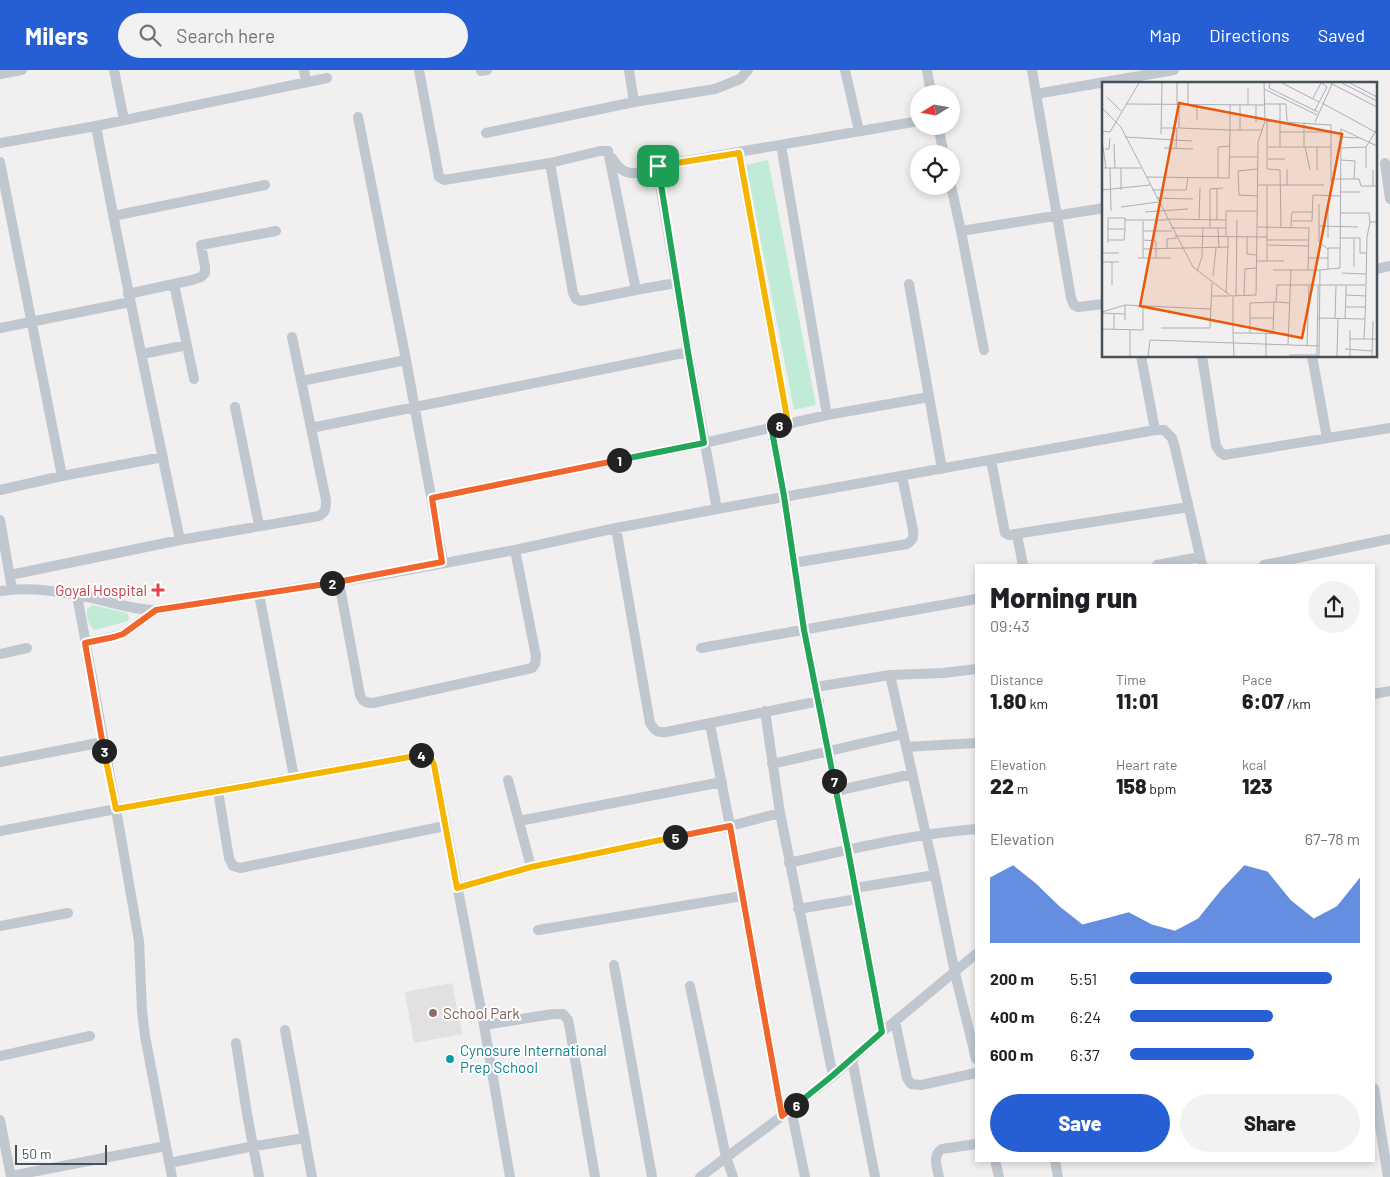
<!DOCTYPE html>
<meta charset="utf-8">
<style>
body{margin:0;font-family:Barlow,sans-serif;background:#f2f2f2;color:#202124;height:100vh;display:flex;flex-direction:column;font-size:19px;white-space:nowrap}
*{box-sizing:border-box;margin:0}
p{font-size:16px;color:#757577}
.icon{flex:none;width:28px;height:28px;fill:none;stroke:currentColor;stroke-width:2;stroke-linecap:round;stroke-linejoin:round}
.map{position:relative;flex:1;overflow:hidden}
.sheet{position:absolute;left:975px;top:494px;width:400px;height:598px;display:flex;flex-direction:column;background:#fff;border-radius:0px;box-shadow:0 2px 8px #0003}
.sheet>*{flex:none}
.needle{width:32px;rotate:259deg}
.buttons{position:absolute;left:910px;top:15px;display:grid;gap:10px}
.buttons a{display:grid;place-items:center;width:50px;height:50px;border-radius:50%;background:#fff;box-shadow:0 2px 8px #0003;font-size:25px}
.scale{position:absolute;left:15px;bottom:12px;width:92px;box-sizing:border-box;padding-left:5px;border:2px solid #48505a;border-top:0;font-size:14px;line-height:18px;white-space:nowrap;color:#48505a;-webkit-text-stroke:4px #fff;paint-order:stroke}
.pin{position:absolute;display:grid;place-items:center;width:42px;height:42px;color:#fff;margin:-21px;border-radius:10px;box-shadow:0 2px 8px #0006}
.km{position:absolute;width:25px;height:25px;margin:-12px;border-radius:50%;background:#222;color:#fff;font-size:14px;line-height:25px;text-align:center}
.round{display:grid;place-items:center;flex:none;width:52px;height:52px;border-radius:26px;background:#f2f2f2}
.overview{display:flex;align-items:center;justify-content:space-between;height:85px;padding:0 15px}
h1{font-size:28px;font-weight:800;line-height:38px}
.figures{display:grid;grid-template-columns:repeat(3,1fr);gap:8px;height:85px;padding:5px 15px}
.figures div{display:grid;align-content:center}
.figures b{font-size:21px;font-weight:800}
.figures small{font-size:14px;font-weight:400}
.figures p{font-size:14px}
.chart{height:140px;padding:10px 15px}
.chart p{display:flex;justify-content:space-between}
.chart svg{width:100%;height:90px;margin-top:5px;fill:#265fd3;opacity:.7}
.cta{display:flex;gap:10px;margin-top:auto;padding:10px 15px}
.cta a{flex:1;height:58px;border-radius:30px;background:#265fd3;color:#fff;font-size:20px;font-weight:800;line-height:58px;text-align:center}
.cta a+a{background:#f2f2f2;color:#202124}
ul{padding:0 15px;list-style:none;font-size:16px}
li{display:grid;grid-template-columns:80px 60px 1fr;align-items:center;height:38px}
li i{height:12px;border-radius:6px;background:#265fd3}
header{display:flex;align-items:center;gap:30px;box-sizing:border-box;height:70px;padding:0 25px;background:#265fd3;color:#fff}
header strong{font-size:24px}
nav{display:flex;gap:28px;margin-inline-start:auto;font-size:18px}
.search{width:350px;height:45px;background:#f2f2f2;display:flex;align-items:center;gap:12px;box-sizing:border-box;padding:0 18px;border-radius:28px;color:#757577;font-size:19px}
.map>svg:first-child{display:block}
.education{fill:#e2e0e0}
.green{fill:#c0ebd6}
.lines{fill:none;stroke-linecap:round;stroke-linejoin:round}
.street{stroke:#c0c7cf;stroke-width:10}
.split-1-casing{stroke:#fff;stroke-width:10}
.split-2-casing{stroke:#fff;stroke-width:10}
.split-3-casing{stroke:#fff;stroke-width:10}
.split-4-casing{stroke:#fff;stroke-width:10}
.split-5-casing{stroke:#fff;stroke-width:10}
.split-6-casing{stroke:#fff;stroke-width:10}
.split-7-casing{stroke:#fff;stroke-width:10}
.split-8-casing{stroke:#fff;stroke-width:10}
.split-9-casing{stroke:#fff;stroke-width:10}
.split-1{stroke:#22a559;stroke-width:6}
.split-2{stroke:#f0652b;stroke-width:6}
.split-3{stroke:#f0652b;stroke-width:6}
.split-4{stroke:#f5b400;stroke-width:6}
.split-5{stroke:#f5b400;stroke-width:6}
.split-6{stroke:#f0652b;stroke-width:6}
.split-7{stroke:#22a559;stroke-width:6}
.split-8{stroke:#22a559;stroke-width:6}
.split-9{stroke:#f5b400;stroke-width:6}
.health-dot{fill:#e0444e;stroke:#fff;stroke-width:2}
.education-dot{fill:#8d6e63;stroke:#fff;stroke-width:2}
.culture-dot{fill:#0f9aa8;stroke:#fff;stroke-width:2}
.labels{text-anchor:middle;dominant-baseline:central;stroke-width:4;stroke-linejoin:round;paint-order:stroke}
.health-label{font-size:15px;fill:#be3a42;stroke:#fff;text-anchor:end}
.education-label{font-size:15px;fill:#785e54;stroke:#fff;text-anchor:start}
.culture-label{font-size:15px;fill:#0d838f;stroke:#fff;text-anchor:start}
.inset-road{fill:none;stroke:#adafb3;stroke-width:1}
.view{fill:#e8590c;fill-opacity:0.15;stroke:#e8590c;stroke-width:2.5}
.inset-edge{fill:none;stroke:#48505a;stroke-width:2.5}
</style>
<header>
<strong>Milers</strong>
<div class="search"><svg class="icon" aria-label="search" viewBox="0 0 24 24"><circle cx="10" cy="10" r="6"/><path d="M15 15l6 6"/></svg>Search here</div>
<nav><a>Map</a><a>Directions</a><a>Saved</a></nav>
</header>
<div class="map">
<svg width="1390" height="1107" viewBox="0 0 1390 1107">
<rect width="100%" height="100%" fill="#f1efef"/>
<path class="education" d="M452 913 462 964 414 973 405 922Z"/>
<path class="green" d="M768 90 816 335 794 340 746 95Z
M92 535 127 543 129 548 128 551 95 560C87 554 87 549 87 539Z"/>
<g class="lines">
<path class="street" d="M114 0 124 50
M304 0 306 12
M419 0 439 107 444 110 550 93 600 81H608L636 220 676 213
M629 0 634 32
M845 0 859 61
M927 0 931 24
M1032 0 1071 228 1074 235 1078 237 1104 234
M481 1 487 0
M0 4 22 0
M1036 24 1174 0
M358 47 406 290 443 492
M96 56 327 8
M938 56 944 84
M486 63 634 32 715 19 740 9 748 0
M0 73 96 56C122 195 151 332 180 470
M781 75 827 345
M739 83 788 353
M612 88C625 110 638 104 657 96
M0 92 62 406
M550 93 573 223 576 229 581 231 636 220
M1385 93 1390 129
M951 116 961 161 1104 138
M113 146 265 115
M961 161 984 280
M1376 199 1390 196
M174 214 194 309
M909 214 942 399
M128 224 192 210 201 207 205 203V197L201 175 276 161
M0 258 130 232
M292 267 311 358
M142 284 187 275
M1141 286 1155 360
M1202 286 1216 376 1220 382 1224 385 1390 358
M1312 286 1327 368
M301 311 406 290
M235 337 259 455
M771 356 784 426 804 560 848 780 882 962
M991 390 1005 463 1009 465 1188 437
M0 420 62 406 163 387
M432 428 704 373 827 345 929 327
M717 439 1155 360H1164L1172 368 1175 378 1202 495
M0 450 12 519
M616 458 650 653C655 661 658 663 666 662L819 631
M1017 465 1023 495
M793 493 907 474C913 470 914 467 913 460L902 406
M1157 495 1200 487
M1264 495 1390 469
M10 505 180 470 319 446C326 442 326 438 326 430L311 358 688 282
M339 512 360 625C363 632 366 633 373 633L532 598 535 594 536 586 515 480
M0 521C25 517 52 520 77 525 103 529 129 540 156 540L375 506 515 480 616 458 717 439 688 282 657 96 919 51
M259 524 294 707
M77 525 116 739 426 684 431 687 434 695 484 955 510 1107
M85 573 123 564 156 540
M701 578 976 529
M0 584 27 578
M890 605 943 603 976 599
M816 617 890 605 935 805 955 903 976 989
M1374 624 1390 621
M765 641 780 743 833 1006
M710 654 730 756 782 1046
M906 677 976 673
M0 692 103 672
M772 694 903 664
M508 710 531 797 730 756 780 743
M218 721 229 788 233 796 240 798 445 756
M836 721 912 704
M519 751 722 712
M0 761 116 739 139 871 142 941 145 966 166 1076 11 1106
M789 793C851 779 913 764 976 759
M457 818 531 797
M855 818 935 805
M798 839 857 829
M0 856 68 843
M538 860 742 826
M614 895 652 1107
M690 916 726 1087 733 1107
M895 951 907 1008 911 1014 921 1015 976 1003
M484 955 553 944H563L568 950 570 960 595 1107
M285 960 312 1107
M236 973 247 1044 259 1107
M0 986 90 966
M852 989 875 1107
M1374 1018 1388 1107
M791 1039 805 1107
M0 1050 11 1107
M166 1076 172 1107
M995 1090 999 1107
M1055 1090 1058 1107
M169 1093 249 1077 305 1068
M700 1107 782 1046 833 1006 882 962 976 884
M939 1107C937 1097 932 1085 942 1079L976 1074"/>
</g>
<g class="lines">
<g class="split-1-casing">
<path id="split-1" d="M619 390 704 373 688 282 658 96"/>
</g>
<g class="split-2-casing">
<path id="split-2" d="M332 513 442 492 432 428 619 390"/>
</g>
<g class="split-3-casing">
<path id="split-3" d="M104 681 85 573 114 567 123 564 156 540 332 513"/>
</g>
<g class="split-4-casing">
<path id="split-4" d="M104 681 116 739 421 685"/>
</g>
<g class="split-5-casing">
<path id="split-5" d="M421 685 426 684 431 688 434 695 457 818 531 797 675 767"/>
</g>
<g class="split-6-casing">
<path id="split-6" d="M675 767 730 756 782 1046 796 1035"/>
</g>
<g class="split-7-casing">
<path id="split-7" d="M796 1035 832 1006 882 962 848 780 834 711"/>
</g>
<g class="split-8-casing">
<path id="split-8" d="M779 355 771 356 784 426 804 560 834 711"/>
</g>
<g class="split-9-casing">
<path id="split-9" d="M658 96 739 83 788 353 779 355"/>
</g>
<use href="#split-1" class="split-1"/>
<use href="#split-2" class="split-2"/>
<use href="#split-3" class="split-3"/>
<use href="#split-4" class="split-4"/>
<use href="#split-5" class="split-5"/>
<use href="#split-6" class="split-6"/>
<use href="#split-7" class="split-7"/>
<use href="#split-8" class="split-8"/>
<use href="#split-9" class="split-9"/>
</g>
<path class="health-dot" d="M155.5 512.5h5v5h5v5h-5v5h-5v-5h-5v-5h5z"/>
<circle class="education-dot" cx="433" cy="943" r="5"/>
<circle class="culture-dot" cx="450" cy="989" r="5"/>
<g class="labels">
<g class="health-label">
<text x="147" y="520">Goyal Hospital</text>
</g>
<g class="education-label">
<text x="443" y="943">School Park</text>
</g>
<g class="culture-label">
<text x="460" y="980">Cynosure International<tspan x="460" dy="17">Prep School</tspan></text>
</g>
</g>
<g transform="translate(1102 12)">
<rect width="275" height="275" fill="#f1efef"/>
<path class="inset-road" d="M162 1 163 39 156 60 155 145 207 146 206 188H189L186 263M168 1 167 6 216 30M180 1 217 20M228 1 275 25M240 1 275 19M248 1 275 15M146 6V23M162 7 215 33M5 15 19 29M211 16 219 1M220 21 275 51M24 22 163 23M75 22V1M77 22V46L128 48V23M86 22V1M95 22V38M163 22H184L185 39M178 22V65M138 23V48M154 23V40M0 26 19 45 91 185 129 214 154 213 155 145M213 28 225 5 220 1M164 39 229 43V65H166M165 39V87L178 88 179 145M202 40V65M213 40 230 2M59 46H76M0 49 8 50 37 1M178 50H229M59 52 60 1M23 55 90 59M239 55 257 56M0 58 4 86M12 62 13 86M203 65 208 88M215 65V88M229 65V100M264 65V86M62 66 91 67M74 66 75 46M239 66 264 65 275 47M3 67H7L8 56M128 75H155M166 77H183M239 78 253 79 252 97M1 86H39M8 86 9 129M19 86V108M185 87V103M271 88V104M44 95 127 96 128 48H161M116 96V65L128 64M229 97H257L259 104H275M155 103H222M165 103V179M0 108 48 103M50 108H84L86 96M239 110H258M155 114 137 113 136 89 155 87M54 116 91 117M217 122V160L226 167M226 123V156M19 125 56 120M43 130 86 127M239 131H267L268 140M64 137 124 138M97 137 98 106M23 138H65M115 138V107M189 139 190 130H210M217 144 256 145M108 145V107L121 106M189 145V139H210L211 113 239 114M69 146H124M116 146 117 166M41 149H70M73 154 165 155M124 154V129H155M145 154V172L154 173M238 156H258V171H265M252 156V185M6 158H22L23 147M41 158V139M165 158H206M6 161V136H23V147H6M166 163 206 164M41 167 126 165V154M65 167V157L75 156M0 171H17M36 176H69M41 176V158L54 159V176M206 176H226M154 179H182M0 180H17M226 187V166H238M171 188H189M206 188H218L217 274M218 188 238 186 239 47 275 64M95 189 100 175 101 145M240 191 264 192M111 194 114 166M10 203V180M244 204V213L264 214M124 211 126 165M110 214H127M134 214 135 138M142 214 143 187 154 186M131 215V251M174 220 148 221V251L186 252M188 221 174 220 175 203H264L265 155 268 140H275M244 225H264M0 230 23 223M0 231 23 232M148 236H172M216 236 263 237 264 204M233 236 234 204M243 236 244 213M23 238V223L109 227M59 246H108L110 201M0 247 41 248V224M12 247V231M171 251 172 220M248 257H275M262 257 263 237M205 264 207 203M243 267 270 269M187 273H215M28 274V248M46 274 48 258 217 264M132 274 131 251H148M164 274V251M215 274 216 204M235 274 236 236M248 274V248M270 274 271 239"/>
<path class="view" d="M77 21 240 52 200 256 38 224Z"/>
<rect width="275" height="275" class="inset-edge"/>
</g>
</svg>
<div class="buttons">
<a><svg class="needle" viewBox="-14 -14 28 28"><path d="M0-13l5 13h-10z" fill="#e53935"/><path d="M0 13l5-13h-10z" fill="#757577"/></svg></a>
<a><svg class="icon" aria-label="locate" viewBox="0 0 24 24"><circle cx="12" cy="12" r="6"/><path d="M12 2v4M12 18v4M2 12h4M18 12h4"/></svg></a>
</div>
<div class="scale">50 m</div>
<div class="pin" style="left:658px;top:96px;background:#1e9e55"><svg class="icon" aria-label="arrive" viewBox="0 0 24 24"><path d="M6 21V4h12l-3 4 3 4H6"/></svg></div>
<b class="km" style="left:619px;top:390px">1</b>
<b class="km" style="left:332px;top:513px">2</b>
<b class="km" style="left:104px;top:681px">3</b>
<b class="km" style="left:421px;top:685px">4</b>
<b class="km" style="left:675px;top:767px">5</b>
<b class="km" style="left:796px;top:1035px">6</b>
<b class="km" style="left:834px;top:711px">7</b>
<b class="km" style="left:779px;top:355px">8</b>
<section class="sheet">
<div class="overview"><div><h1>Morning run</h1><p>09:43</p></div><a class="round"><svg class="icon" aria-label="share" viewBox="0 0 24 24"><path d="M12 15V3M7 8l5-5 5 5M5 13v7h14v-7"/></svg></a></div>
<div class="figures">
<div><p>Distance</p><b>1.80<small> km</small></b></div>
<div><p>Time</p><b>11:01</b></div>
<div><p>Pace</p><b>6:07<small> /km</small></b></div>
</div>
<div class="figures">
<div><p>Elevation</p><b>22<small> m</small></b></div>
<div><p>Heart rate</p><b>158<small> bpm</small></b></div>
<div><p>kcal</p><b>123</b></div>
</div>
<div class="chart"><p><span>Elevation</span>67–78 m</p>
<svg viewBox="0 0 160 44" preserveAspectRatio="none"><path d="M0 44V12L10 6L20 15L30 26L40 35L50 32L60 29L70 35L80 38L90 32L100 18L110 6L120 9L130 23L140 32L150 26L160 12V44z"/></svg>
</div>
<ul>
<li><b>200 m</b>5:51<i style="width:88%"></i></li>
<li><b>400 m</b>6:24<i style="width:62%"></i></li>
<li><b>600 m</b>6:37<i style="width:54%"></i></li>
</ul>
<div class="cta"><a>Save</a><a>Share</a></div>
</section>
</div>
